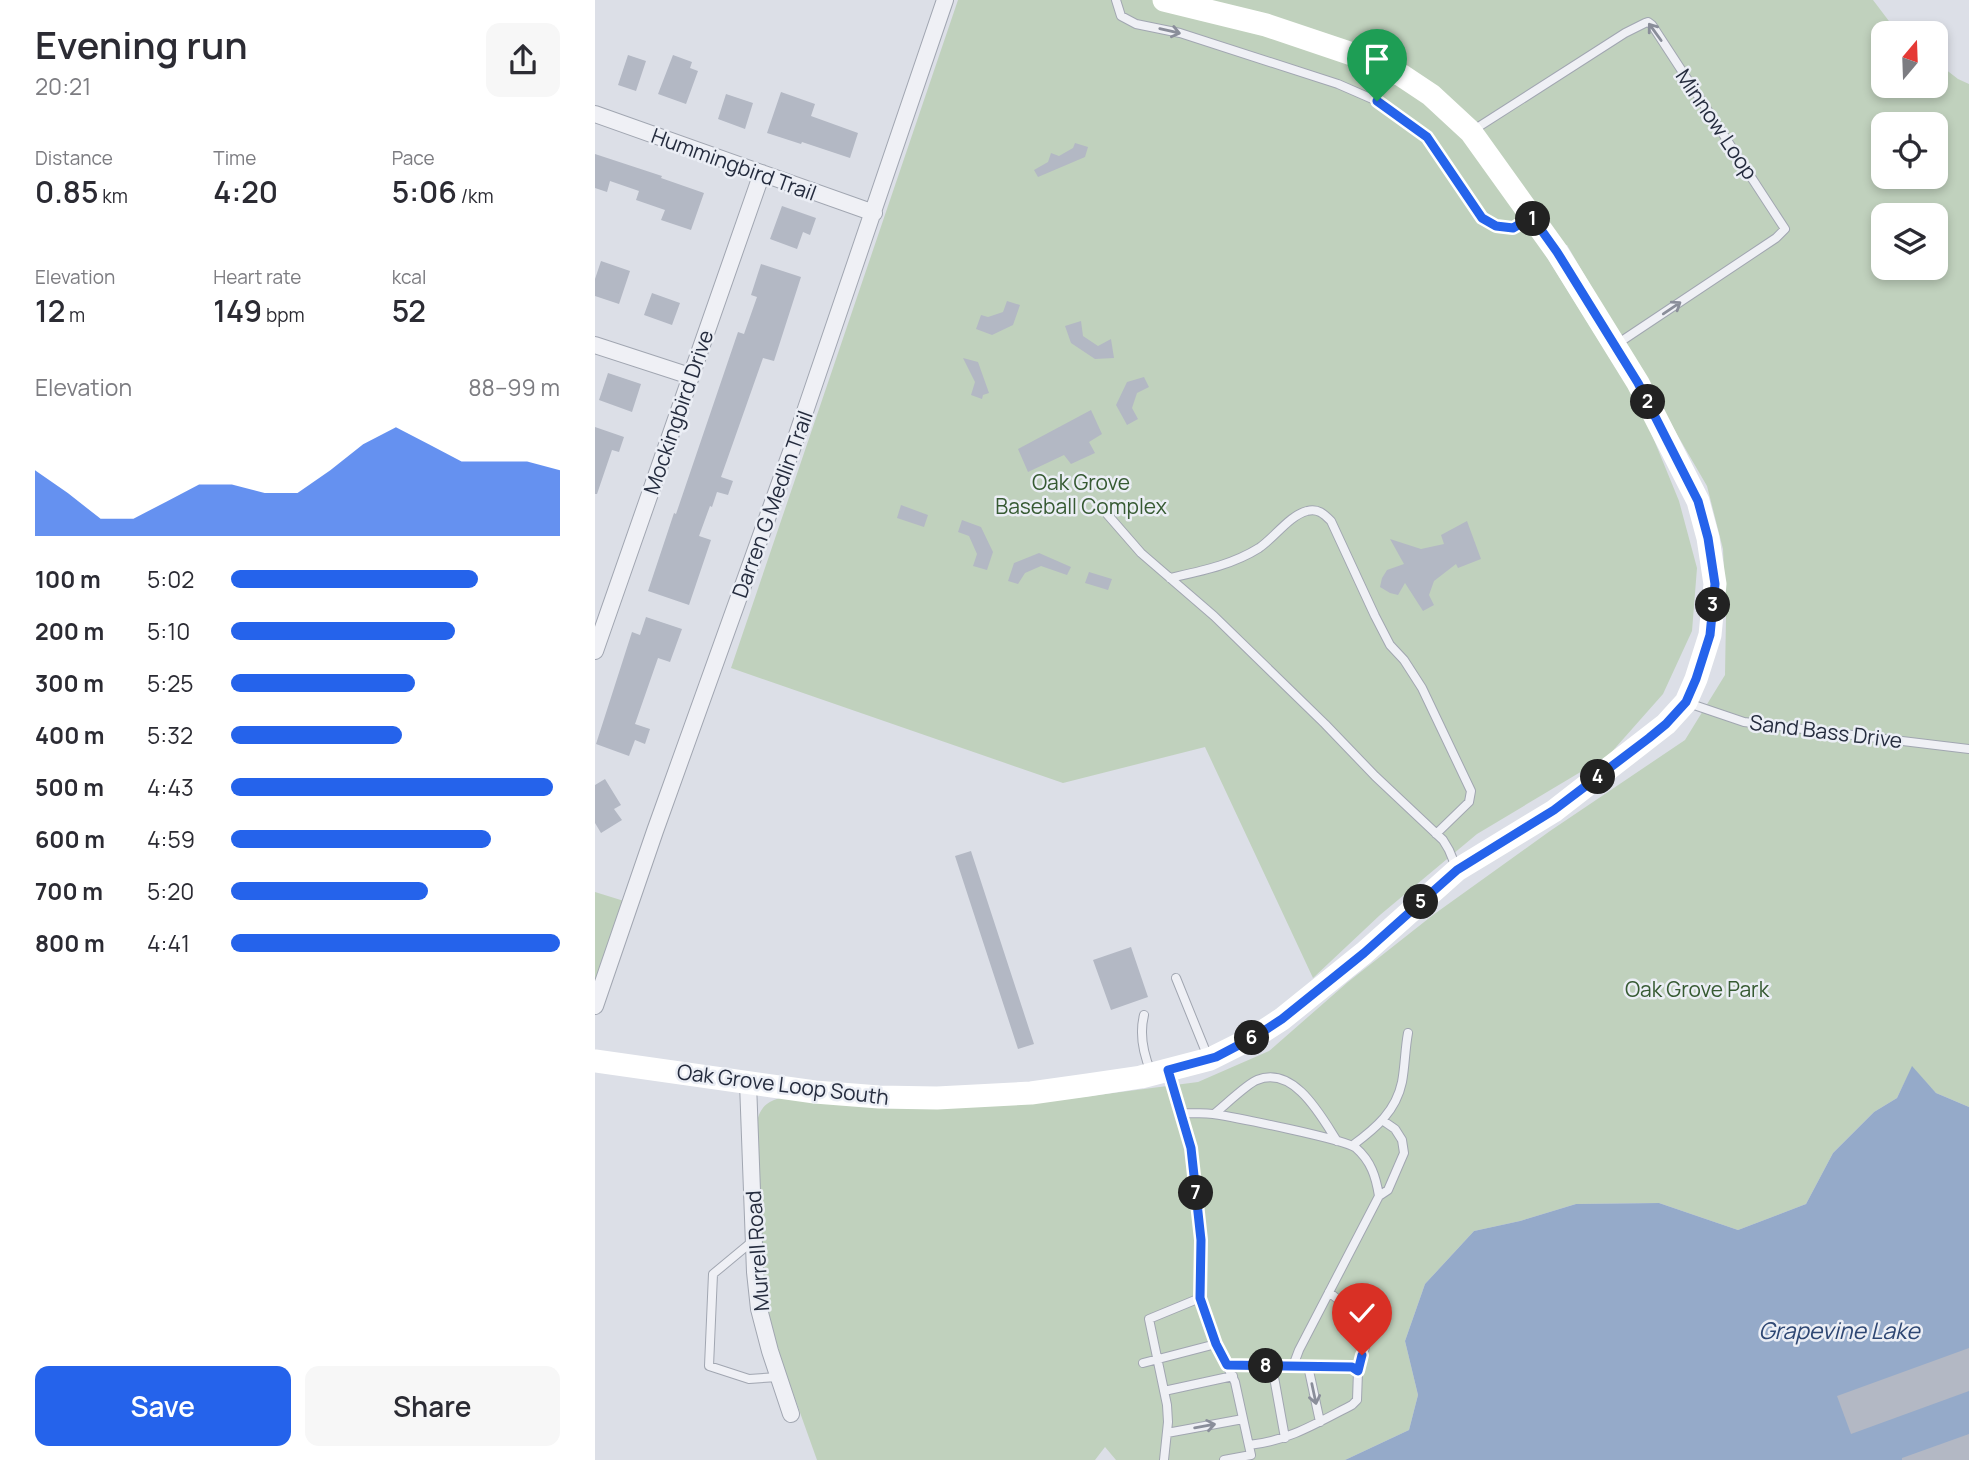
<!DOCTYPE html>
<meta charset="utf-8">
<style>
body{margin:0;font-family:Manrope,sans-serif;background:#f7f7f7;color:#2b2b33;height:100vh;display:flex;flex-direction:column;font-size:26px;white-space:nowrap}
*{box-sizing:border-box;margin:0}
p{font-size:23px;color:#7c7c81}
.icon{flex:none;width:38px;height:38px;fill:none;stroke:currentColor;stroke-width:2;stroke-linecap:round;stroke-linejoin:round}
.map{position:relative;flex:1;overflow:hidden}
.panel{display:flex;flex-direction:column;background:#fff;width:595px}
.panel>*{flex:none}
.needle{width:46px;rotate:19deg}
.tools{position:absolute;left:1276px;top:21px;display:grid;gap:14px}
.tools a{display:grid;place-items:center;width:77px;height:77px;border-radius:14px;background:#fff;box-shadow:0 4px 10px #0003;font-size:35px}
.pin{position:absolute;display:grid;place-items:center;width:60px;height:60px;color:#fff;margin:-72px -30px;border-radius:50% 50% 50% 0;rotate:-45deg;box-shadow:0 0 7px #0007}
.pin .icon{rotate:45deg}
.km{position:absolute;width:35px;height:35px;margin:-18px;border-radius:50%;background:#222;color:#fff;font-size:19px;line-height:35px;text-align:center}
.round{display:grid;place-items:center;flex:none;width:74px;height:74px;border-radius:14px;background:#f7f7f7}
.summary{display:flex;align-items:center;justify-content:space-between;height:119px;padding:0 35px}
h1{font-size:38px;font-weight:600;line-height:52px}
.figures{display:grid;grid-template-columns:repeat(3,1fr);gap:10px;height:119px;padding:7px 35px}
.figures div{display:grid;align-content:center}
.figures b{font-size:30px;font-weight:600}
.figures small{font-size:19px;font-weight:400}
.figures p{font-size:19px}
.chart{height:196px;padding:14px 35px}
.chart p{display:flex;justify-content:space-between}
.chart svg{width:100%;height:126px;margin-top:7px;fill:#2563eb;opacity:.7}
.button{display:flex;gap:14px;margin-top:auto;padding:14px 35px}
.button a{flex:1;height:80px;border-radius:14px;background:#2563eb;color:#fff;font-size:28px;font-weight:600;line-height:80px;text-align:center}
.button a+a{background:#f7f7f7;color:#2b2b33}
ul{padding:0 35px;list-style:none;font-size:23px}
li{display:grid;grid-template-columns:112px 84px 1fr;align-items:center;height:52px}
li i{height:18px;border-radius:9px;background:#2563eb}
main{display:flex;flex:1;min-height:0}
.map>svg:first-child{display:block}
.green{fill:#c0d1bd;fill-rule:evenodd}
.water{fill:#95aac9}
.building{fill:#b3b8c4}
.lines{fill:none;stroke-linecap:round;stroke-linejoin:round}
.lane-casing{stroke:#a1a6b1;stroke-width:10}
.street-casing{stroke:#a1a6b1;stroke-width:18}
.lane{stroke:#eff0f5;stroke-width:8}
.street{stroke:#eff0f5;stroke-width:16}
.secondary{stroke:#fff;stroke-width:23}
.oneway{stroke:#8a8e9a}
.route-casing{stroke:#fff;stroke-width:14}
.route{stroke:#2563eb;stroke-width:9}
.labels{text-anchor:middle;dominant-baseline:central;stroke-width:5;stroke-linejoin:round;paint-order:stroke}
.street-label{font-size:21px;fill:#252c3e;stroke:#ebeef5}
.park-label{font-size:21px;fill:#365a32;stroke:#ebeef5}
.water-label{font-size:23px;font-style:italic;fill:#2e4773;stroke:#ebeef5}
</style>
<main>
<section class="panel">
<div class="summary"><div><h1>Evening run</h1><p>20:21</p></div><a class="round"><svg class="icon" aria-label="share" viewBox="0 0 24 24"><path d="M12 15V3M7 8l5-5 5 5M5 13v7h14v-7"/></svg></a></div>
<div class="figures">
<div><p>Distance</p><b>0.85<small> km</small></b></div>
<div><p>Time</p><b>4:20</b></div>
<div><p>Pace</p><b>5:06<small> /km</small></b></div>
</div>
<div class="figures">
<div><p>Elevation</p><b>12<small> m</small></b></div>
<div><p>Heart rate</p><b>149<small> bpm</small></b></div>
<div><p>kcal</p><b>52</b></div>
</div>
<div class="chart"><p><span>Elevation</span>88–99 m</p>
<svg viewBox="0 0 160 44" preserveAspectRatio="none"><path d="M0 44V21L10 29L20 38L30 38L40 32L50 26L60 26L70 29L80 29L90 21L100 12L110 6L120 12L130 18L140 18L150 18L160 21V44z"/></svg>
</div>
<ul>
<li><b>100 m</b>5:02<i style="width:75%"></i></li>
<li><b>200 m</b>5:10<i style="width:68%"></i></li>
<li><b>300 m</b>5:25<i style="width:56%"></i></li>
<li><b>400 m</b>5:32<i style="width:52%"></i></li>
<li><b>500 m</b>4:43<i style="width:98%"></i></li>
<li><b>600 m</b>4:59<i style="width:79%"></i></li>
<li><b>700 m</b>5:20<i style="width:60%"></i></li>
<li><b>800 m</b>4:41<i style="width:100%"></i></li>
</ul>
<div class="button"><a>Save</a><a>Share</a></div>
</section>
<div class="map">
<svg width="1374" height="1460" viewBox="0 0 1374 1460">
<rect width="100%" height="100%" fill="#dcdfe7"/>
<path class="green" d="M363 0H1278L1303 33H1288V86H1340L1341 62 1363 79 1374 84V1107L1341 1093 1317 1067 1302 1098 1279 1112 1238 1153 1211 1204 1143 1230 1064 1203 981 1204 925 1221 879 1231 830 1284 810 1341 823 1395 814 1430 750 1460H521L510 1447 500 1460H222L179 1340 170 1296 161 1129C163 1111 168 1103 185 1098L295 1105 480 1098 603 1082 674 1051 753 982 838 915 955 831 1090 740 1130 675 1131 617 1128 549 1112 486 972 245 946 248 1046 408 1084 501 1102 568 1097 631 1068 694 1014 755 882 834 785 915 718 978 610 747 468 783 136 668ZM1288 124H1340V177H1288ZM1288 215H1340V268H1288Z
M0 892 29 901 0 985Z"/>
<path class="water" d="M1317 1066 1341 1093 1374 1107V1460H750L814 1430 823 1395 810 1341 830 1284 879 1231 925 1221 981 1204 1064 1203 1143 1230 1211 1204 1238 1153 1279 1112 1302 1098Z"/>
<path class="building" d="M33 55 51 61 41 91 23 85Z
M78 55 97 62 95 68 103 71 91 104 63 94Z
M186 92 220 104 216 116 263 133 255 158 207 142 206 144 172 133Z
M131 94 158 103 150 129 123 119Z
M480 143 493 147 490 157 443 177 439 170 453 162 456 153 464 156 478 148Z
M0 154 67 176 66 178 109 193 96 230 66 220 70 210 41 200 44 191 15 181 12 192 0 188Z
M187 206 221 218 215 235 208 232 202 249 175 239Z
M6 261 35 271 24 304 0 296V279Z
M166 264 206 277 179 361 168 358 126 477 138 481 133 495 122 492 117 507 115 506 104 536 116 540 94 605 53 591 79 513 81 514 143 332 149 334 162 297 156 295Z
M57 293 85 303 77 325 49 315Z
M412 301 425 305 418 325 397 335 381 329 386 315 393 317 408 312Z
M486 321 488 336 503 346 516 339 519 358 500 359 476 343 470 326Z
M368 358 383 362 394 393 388 395 387 399 376 395 380 382Z
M13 373 46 384 37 412 4 400Z
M549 377 554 387 542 393 537 408 543 419 532 425 521 405 532 382Z
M496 410 507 434 494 442 500 453 476 464 469 455 433 472 423 449Z
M0 427 29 437 24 452 17 450 2 494H0Z
M306 505 333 515 329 527 302 518Z
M367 520 386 527 398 552 392 570 378 566 382 554 374 536 363 532Z
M872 521 886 559 863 568 861 564 839 581 834 595 839 605 828 611 810 583 803 595 795 593 785 587 787 578 792 570 809 564 795 539 826 549 849 544 846 535Z
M444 553 476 567 472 575 446 566 430 573 423 584 413 581 419 563Z
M494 572 517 579 513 590 490 583Z
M51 617 87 629 75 662 63 658 40 724 55 729 50 744 40 740 34 756 1 744 37 632 45 635Z
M10 779 26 805 19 809 27 820 6 833 0 823V785Z
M376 851 439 1044 423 1049 360 856Z
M536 947 553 997 516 1010 498 960Z
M1374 1348V1391L1256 1434 1242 1396Z
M1374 1434V1460H1307V1458Z"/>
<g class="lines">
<g class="lane-casing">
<path id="lane" d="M521 0 526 16 541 24 585 33 743 84 782 101 833 137 887 218 901 226 918 228 936 218
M877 131 1030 33 1050 23 1053 22 1057 25 1190 229 1181 238 1022 344
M512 514 546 553 619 616 730 724 780 776 848 840 854 850 861 867
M575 578C606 571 637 565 664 548 679 538 695 515 712 511 723 508 729 514 736 521L780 616 795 645 809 660 827 688 876 791 874 802 841 834
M1093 703 1149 722 1374 749
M581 978 613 1057
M549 1015C544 1035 548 1053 556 1072
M586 1113C596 1113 607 1113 618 1114 638 1117 750 1139 761 1148 776 1161 781 1177 784 1196L704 1350 698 1366
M619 1114C628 1107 653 1083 662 1080 699 1065 726 1116 742 1141
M758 1145C781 1128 801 1111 807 1082 810 1066 810 1049 813 1033
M784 1196 793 1190 809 1153 807 1140 800 1129 787 1120
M159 1240 118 1274 114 1366 154 1379 183 1377
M734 1292 758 1312 773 1337 763 1371
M621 1344 640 1382 656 1455 629 1460
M548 1363 621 1344 605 1298 606 1240 596 1148 574 1073
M632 1365 757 1367 763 1371 762 1400 757 1405C722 1423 693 1441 654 1445
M677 1366 690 1438
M713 1366 725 1422
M569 1391 638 1376
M572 1433 648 1419
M569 1460 573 1422 572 1405 554 1319 605 1298"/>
</g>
<g class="street-casing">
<path id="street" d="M0 114 279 213
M0 345 95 376
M0 651 167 173
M0 1006 60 831 202 435 350 0
M153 1083 160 1272 164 1309 175 1351 196 1414"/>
</g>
<use href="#lane" class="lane"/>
<use href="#street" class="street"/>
<path class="secondary" d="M0 1061 220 1092 284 1097 342 1098 436 1093 493 1085 546 1077 615 1059 661 1036 687 1019 769 953 862 870 959 811 1071 724 1091 702 1101 679 1115 635 1120 584 1113 538 1103 501 1043 383 962 252 876 132 836 95 806 75 763 56 671 25 569 0"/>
</g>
<defs><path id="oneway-shaft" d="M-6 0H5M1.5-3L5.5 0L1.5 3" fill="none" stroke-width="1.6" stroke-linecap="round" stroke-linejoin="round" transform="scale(1.75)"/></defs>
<g class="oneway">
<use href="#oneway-shaft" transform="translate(575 31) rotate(13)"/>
<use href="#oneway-shaft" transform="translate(1060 32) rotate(-126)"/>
<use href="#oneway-shaft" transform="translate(1077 308) rotate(-34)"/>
<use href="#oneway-shaft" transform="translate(719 1394) rotate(78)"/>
<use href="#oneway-shaft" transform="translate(610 1426) rotate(-10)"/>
</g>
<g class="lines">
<g class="route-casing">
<path id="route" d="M767 1355 763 1371 757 1367 632 1365 621 1344 605 1298 606 1240 596 1148 573 1070 621 1057 661 1036 687 1019 769 953 862 870 959 810 1054 738 1071 724 1091 702 1101 679 1115 635 1120 584 1113 538 1103 501 1043 383 962 252 937 217 918 228 901 226 887 218 832 137 782 101"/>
</g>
<use href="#route" class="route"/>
</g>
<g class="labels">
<g class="street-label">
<text transform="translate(1122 124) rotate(56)">Minnow Loop</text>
<text transform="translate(139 164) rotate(20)">Hummingbird Trail</text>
<text transform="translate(83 412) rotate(-71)">Mockingbird Drive</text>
<text transform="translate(177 504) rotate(-70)">Darren G Medlin Trail</text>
<text transform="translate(1231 731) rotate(7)">Sand Bass Drive</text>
<text transform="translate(188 1084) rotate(7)">Oak Grove Loop South</text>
<text transform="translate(162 1251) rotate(-94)">Murrell Road</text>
</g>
<g class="park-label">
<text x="486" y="482">Oak Grove<tspan x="486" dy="24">Baseball Complex</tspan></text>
<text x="1102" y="989">Oak Grove Park</text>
</g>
<g class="water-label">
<text x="1244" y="1330">Grapevine Lake</text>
</g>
</g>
</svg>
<div class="tools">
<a><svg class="needle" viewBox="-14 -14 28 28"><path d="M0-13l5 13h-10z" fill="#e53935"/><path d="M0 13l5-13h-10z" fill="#7c7c81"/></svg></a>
<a><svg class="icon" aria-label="locate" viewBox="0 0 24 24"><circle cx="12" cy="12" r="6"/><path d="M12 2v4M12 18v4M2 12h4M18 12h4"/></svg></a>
<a><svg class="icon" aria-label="layers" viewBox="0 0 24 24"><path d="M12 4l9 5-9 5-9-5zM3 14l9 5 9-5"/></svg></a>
</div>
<div class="pin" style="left:782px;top:101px;background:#1e9e55"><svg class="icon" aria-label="arrive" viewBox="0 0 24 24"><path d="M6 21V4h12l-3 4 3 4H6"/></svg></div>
<div class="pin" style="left:767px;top:1355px;background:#d93025"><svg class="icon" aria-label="check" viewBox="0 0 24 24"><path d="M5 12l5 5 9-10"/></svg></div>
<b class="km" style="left:938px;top:219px">1</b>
<b class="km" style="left:1053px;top:402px">2</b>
<b class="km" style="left:1118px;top:605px">3</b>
<b class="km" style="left:1003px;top:777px">4</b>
<b class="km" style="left:826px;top:902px">5</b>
<b class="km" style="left:657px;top:1038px">6</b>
<b class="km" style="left:601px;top:1193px">7</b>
<b class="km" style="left:671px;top:1366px">8</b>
</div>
</main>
